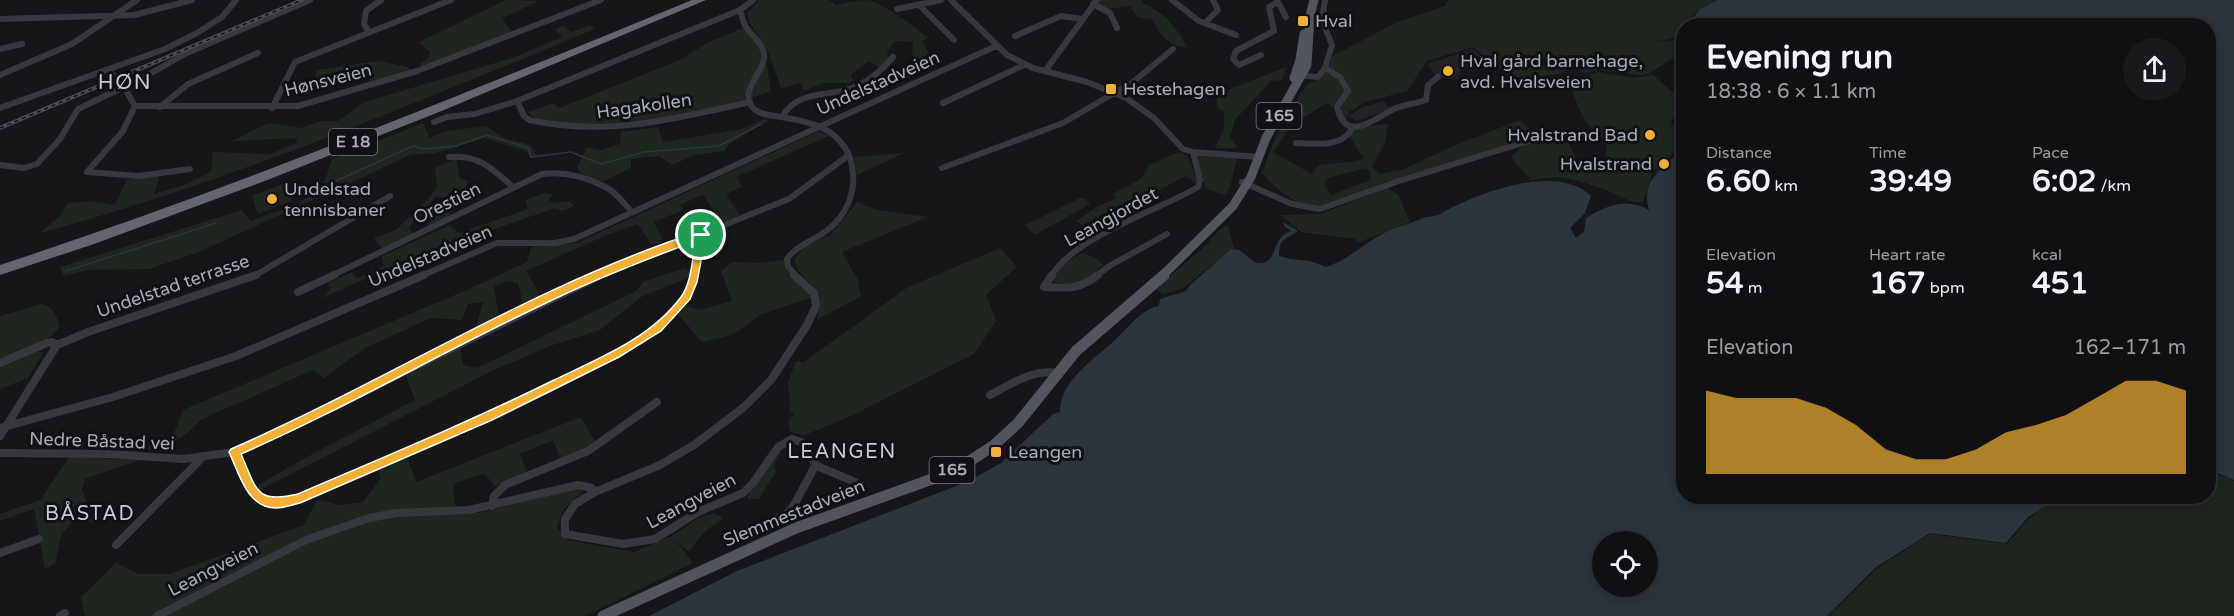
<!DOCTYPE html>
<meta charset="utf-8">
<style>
body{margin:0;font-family:"Varela Round",sans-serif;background:#19191b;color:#f1f3f6;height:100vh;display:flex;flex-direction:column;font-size:22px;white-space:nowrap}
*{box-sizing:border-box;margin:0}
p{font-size:20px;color:#9c9d9f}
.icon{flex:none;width:33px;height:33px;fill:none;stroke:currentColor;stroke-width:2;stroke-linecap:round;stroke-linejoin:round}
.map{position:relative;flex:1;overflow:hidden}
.details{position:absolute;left:1676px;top:18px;width:540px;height:486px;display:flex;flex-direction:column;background:#101012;border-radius:24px;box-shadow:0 3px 15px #0003,0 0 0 2px #303032}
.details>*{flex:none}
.controls{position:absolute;left:1592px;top:531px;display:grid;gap:12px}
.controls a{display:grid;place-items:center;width:66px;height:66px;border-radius:50%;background:#101012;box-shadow:0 3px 15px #0003,0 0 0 2px #303032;font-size:30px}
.pin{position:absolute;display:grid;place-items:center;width:51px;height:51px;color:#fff;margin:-26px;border:3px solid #fff;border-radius:50%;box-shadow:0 2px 6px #0007}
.round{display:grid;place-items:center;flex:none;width:63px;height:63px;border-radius:32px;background:#19191b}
.headline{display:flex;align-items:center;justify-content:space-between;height:102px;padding:0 30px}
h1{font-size:33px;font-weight:700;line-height:45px}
.stats{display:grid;grid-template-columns:repeat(3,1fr);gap:9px;height:102px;padding:6px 30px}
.stats div{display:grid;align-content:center}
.stats b{font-size:30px;font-weight:700}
.stats small{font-size:16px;font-weight:400}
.stats p{font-size:16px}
.chart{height:168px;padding:12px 30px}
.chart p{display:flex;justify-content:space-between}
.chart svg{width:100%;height:108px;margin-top:6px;fill:#f2b134;opacity:.7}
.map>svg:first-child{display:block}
.built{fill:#222225}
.green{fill:#1e261f;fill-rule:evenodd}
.water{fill:#2c353c;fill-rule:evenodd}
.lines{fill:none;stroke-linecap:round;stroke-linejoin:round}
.stream{stroke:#2c353c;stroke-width:1.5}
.street-far1{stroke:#37383d;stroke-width:6}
.street{stroke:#37383d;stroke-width:8}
.primary-far1{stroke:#53555c;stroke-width:9}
.primary{stroke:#53555c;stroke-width:11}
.highway{fill:#63666e;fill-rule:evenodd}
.rail-casing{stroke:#4a4c52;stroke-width:4}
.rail{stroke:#111113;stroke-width:1.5;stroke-dasharray:4;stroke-linecap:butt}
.route{fill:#f2b134;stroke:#fff;stroke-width:1.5;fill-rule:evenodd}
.poi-dot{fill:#f2b134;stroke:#111113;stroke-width:2}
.labels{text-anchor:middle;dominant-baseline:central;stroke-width:6;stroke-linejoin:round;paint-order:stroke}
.shield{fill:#111113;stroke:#7b7e86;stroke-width:1.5}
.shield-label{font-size:16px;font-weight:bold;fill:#a8adb8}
.poi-label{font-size:18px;fill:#a8adb8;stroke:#111113;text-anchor:start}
.street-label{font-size:18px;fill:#a8adb8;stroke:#111113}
.neighbourhood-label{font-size:20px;letter-spacing:1.5px;fill:#c9ccd4;stroke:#111113}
.quarter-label{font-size:21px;letter-spacing:1.5px;fill:#c9ccd4;stroke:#111113}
</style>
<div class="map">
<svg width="2234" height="616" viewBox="0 0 2234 616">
<rect width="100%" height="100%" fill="#161618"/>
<path class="built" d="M1473 49 1486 60 1461 71 1457 79 1439 78 1427 64Z
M1384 101 1389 108 1383 112 1356 121 1349 116 1361 108Z"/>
<path class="green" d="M506 0 539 1 502 18 512 33 421 67 420 64 429 57 430 52 419 42Z
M759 0H829L836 5C845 3 859 0 868 0 890 7 910 24 928 38L922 41 935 65 911 77 903 75 915 57 912 56 913 42 894 41 887 53 889 58 879 68 869 61 856 70 851 76 853 81 849 83H824L804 91 801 83 781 88 769 53 749 22 747 14Z
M1100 0H1142L1141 2C1162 11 1177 26 1187 47 1168 47 1160 35 1152 19L1138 18 1130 6 1107 9 1098 3Z
M1448 0H1715C1700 8 1683 20 1680 37L1653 42 1675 40 1682 52 1650 73 1641 75 1601 70 1584 73 1575 67 1558 74 1514 80 1473 47 1427 61 1407 91 1365 102 1349 112 1346 121C1358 130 1374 125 1388 124L1385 143 1372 166 1379 174 1402 170 1451 147 1520 120 1530 130 1531 139 1315 208C1291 202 1278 191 1262 173L1274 141 1300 94 1308 84 1319 79 1326 72 1337 78 1341 84 1348 85 1330 67 1331 57 1397 22 1445 6ZM1327 103 1335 108 1355 132 1349 136 1363 158 1357 161 1318 165 1312 174 1273 152 1292 125ZM1366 168 1370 172V180L1331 195 1324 184 1328 178Z
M590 25 595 29C412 104 231 182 40 233L61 215 68 203 92 201 115 205 127 179 160 175 154 194 184 185 211 172 213 152 271 154 296 143 297 138 232 141 268 123 301 128 322 121H338L365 102 512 58 562 37 555 29 563 26 571 32Z
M743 28 765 55 771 91C704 115 600 141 531 116L528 112 553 103 559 108 678 61 707 43Z
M377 61 408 67 411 71 370 84V69L315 81 317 70Z
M1286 67 1282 80 1271 81 1235 120 1230 137 1236 145 1239 146 1235 148H1215L1224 129V112L1217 107V94Z
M1598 72 1634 78 1653 75 1683 101V105L1671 121 1680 142 1673 153 1653 172 1643 202C1628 204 1618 194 1604 189 1575 180 1563 174 1531 180L1511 158C1520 142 1550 135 1567 140L1576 159 1594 163 1606 160 1607 141C1586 128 1580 112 1572 90 1577 80 1588 75 1598 72Z
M765 119 768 121 729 144 725 151 695 155 672 165 659 156 631 159V168L602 182 585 179 577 168 587 147 601 150 620 144 621 132 658 127 663 142 741 129Z
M423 123 430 138 446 131 487 126 504 138 530 145 537 156 531 159 526 151 484 138 436 153 411 155 199 252 149 269 88 270 64 276 60 267 242 210 250 221 300 203 325 181 332 159Z
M819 131 829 136 736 177 742 187 726 194 740 215 722 222 703 195 680 205 683 210 654 222 663 241 652 245 638 224 607 235 526 271 541 296 523 304 518 283 505 281 494 287 499 316 475 330 483 302 468 304 462 320 431 318 365 348 324 378 313 370 202 419 185 435 158 450 143 449 173 436 183 410 469 289 527 262 531 247 577 243Z
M1179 152 1187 155 1197 179V184L1186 176 1128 206 1120 205 1082 225 1077 221 1098 206 1116 199 1113 194 1142 178 1149 165Z
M904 153 857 175 854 157Z
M1197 155 1237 157 1231 184 1225 195 1207 189 1202 180Z
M456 158 460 179 468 180 466 189 448 210 451 216 425 229 447 199 436 196 409 228 414 235 383 250 374 238 397 229 431 196 437 186 435 168Z
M285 183 292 201 258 214 252 196Z
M1387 188 1398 195 1410 222 1357 243 1355 239 1301 232 1281 215 1320 214Z
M545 193 553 194 549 200 553 203 570 201 574 206 562 211 555 208 444 247 437 262 430 250 320 299 330 290 328 283 352 272 357 279 384 266 382 256 450 225 459 233 528 209 525 200Z
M1080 198H1084L1090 204 1035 235 1025 225Z
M857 202 877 210 928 217 842 252 858 280 861 296 817 320C827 277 795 284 795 258L803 248 830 235Z
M1228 225 1234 248 1183 288 1162 295 1156 288 1203 248 1220 229Z
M1000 248 1017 267 986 295 996 321 974 354 851 416 805 435 790 432 788 422 794 414 790 412 788 382 796 361 804 362 908 287Z
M1082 253 1094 257 1104 265 1078 284 1055 283 1053 274 1060 266Z
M784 260C791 275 806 282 812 297L760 315 732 335 702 342 677 313 685 305 699 310 732 301 721 271 732 262 760 263Z
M685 268 692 272 693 276 641 297 600 330 550 346 490 372 258 491 255 487 303 459 415 400 405 373 460 345 463 365 477 368 636 291 643 282Z
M41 304C53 306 56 315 60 326 48 345 20 352 0 360V316Z
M25 352H44L28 378 0 389V366Z
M581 417 597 445 561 460 553 440 520 454 527 474 495 486 484 473 453 484 456 512 480 513 580 486 582 492 563 510 557 527 567 540 634 552 672 536 697 519 713 513 724 518C709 527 698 537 689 552L675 540 693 563 585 616H85L81 597 116 563 139 574H170L304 525 317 500 340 505 363 502 381 478 377 467 406 454 416 482Z
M784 445 774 466 776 472 759 499H747L750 490Z
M69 457 139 460 85 479 82 489 94 523 76 518 61 535 55 564 45 569 34 509 0 521V514L40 500Z
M2208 470 2234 481V616H1828L1876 569 1930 534 2007 544C2023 525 2038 505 2061 497L2208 496Z"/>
<path class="water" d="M1717 0H2234V480L2208 469V26L1688 25 1700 9Z
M1683 147V496L2059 497 2028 517 2006 543 1930 533 1875 568 1827 616H649L737 571 969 481 1001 463 1053 414 1060 412C1059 381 1095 359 1115 340 1128 328 1141 309 1159 306L1160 299 1186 291 1190 285 1231 249 1239 250 1256 263C1280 266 1269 238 1291 231L1285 227 1283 222 1298 231C1286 240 1279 237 1279 256L1290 259 1310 261 1326 267C1352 258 1361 245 1384 233 1397 226 1411 224 1423 218 1428 216 1435 217 1440 214 1475 194 1556 162 1591 196L1585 213 1570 228 1576 238 1584 232 1586 218C1609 204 1627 198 1649 210 1640 175 1666 170 1683 147ZM1602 542H1647V586H1602Z"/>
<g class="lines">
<path class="stream" d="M329 184 413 146 425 149 456 146 487 135 528 148 531 157 571 152 601 164 644 152 719 146 761 124
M66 271 216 223"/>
<path class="street-far1" d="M951 0 1007 55 1033 68 1087 82 1126 98 1154 118 1183 149 1193 152 1258 157
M1172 0 1199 21 1236 35
M1277 0 1286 17
M1325 0 1322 20 1332 45 1325 68
M1093 4 1110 13 1117 28
M919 5 954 40
M897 9 941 0
M0 19 134 15 192 0
M1205 23 1218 10 1213 0
M369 32 364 24 366 11 381 0
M1015 36 1061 16 1082 19
M0 49 22 44
M1261 55 1239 65 1233 59 1236 51 1274 31 1269 7 1278 2
M109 71 123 85 135 106
M1045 71 1097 0
M0 75 72 44 137 0
M1298 75 1318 77 1325 68 1340 77 1348 91 1337 107C1346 145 1375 118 1394 109 1404 104 1415 104 1426 100L1428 85 1438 77
M123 85 139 80 185 54 310 0
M517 101 524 116 529 120C609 137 673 119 750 102
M943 103 1024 65
M135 106H298L417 71 601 0
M160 107 188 84 258 53
M0 108 165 49 197 33 222 17 236 0
M272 108 295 62 451 0
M782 117C797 90 827 97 852 88 869 82 882 70 893 57
M434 122 447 117 475 114 517 101 740 10 753 0
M1296 143C1316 144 1343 148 1353 127
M449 157C478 154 493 169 513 187
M0 165 24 168 37 164 60 139 78 109 124 87
M942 168 1063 123 1133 82 1173 49
M87 172 139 176 190 169
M87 172 123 131 135 106
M1242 182 1292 204 1320 209 1399 181 1532 140
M254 276 390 196
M331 276 542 174C565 171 587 177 607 188 617 193 625 205 632 212
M421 276 497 243H555L574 239 996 46
M597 276 789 199 849 155C835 125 806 121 776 116 768 115 760 114 754 109 738 93 761 75 764 59 766 45 752 37 746 27 743 22 742 16 740 10
M694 276 701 235
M796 276 788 266 787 259 790 255C799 245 811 241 822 234 849 216 860 186 849 155
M1051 276C1076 236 1157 211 1198 187L1200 180 1193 152
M1096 276 1111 265 1167 234"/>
<path class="street" d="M794 275 814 293 816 306 807 325 771 380 744 407 694 445 660 465 595 492 575 504 565 519V534L623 544 655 539 698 512 743 493 753 483 778 447 792 439 801 442 817 466 855 482
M1052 275 1044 287C1069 288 1078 290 1098 275
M298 292 334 275
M0 363 47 343 52 342 57 345
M990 395C1011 384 1033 369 1057 373
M0 428 113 397 236 356 424 275
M0 436 57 345 88 332 256 275
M235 452C247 481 251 503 288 502L551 388 641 340 669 318 685 299 694 275
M0 453 109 454 183 459 235 452 294 426 601 275
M492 506 494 496 505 485 588 451 657 402
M739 535 786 514 793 507 815 466
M116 545 202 458
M0 553 39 539
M60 616 65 613
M157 616 306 540 369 518 396 513 469 510 578 485 592 488 594 492"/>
<path class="primary-far1" d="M1294 78 1300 60 1304 34
M1162 276 1233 206 1251 177 1266 138 1307 65 1310 16 1314 0"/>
<path class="primary" d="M603 616 796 528 935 478 965 464 993 446 1018 423 1076 351 1164 275"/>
<path class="highway" d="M692 0H706L444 110 270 179 94 244 0 275V265C235 188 463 94 692 0Z"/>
<g class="rail-casing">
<path id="rail" d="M0 128 302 0"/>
</g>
<use href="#rail" class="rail"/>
</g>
<path class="route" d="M701 231 706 235 697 282 690 299 661 331 619 357 492 420 300 503C292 505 283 508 276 508 247 508 239 473 229 452L231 449C389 380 536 284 701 231ZM696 241C692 258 692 282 681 297 650 339 597 359 552 381 469 422 384 457 298 494 255 504 257 490 241 454 344 409 442 352 544 304 593 280 644 260 696 241Z"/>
<g class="poi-dot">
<rect x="1297" y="15" width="12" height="12" rx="3"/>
<circle cx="1448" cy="71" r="6"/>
<rect x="1105" y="83" width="12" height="12" rx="3"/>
<circle cx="1650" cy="135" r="6"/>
<circle cx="1664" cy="164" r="6"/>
<circle cx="272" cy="199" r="6"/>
<rect x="990" y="446" width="12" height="12" rx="3"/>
</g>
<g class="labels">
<g class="shield">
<rect x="1256.5" y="103" width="45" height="26" rx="4.5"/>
<rect x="329" y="129" width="48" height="26" rx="4.5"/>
<rect x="929.5" y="457" width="45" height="26" rx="4.5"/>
</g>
<g class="shield-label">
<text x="1279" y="116">165</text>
<text x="353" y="142">E 18</text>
<text x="952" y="470">165</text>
</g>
<g class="poi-label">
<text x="1315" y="21">Hval</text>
<text x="1460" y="61">Hval gård barnehage,<tspan x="1460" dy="21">avd. Hvalsveien</tspan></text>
<text x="1123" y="89">Hestehagen</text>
<text x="1638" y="135" text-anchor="end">Hvalstrand Bad</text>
<text x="1652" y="164" text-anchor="end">Hvalstrand</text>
<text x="284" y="189">Undelstad<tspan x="284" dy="21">tennisbaner</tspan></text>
<text x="1008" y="452">Leangen</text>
</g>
<g class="street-label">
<text transform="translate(328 80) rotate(-14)">Hønsveien</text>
<text transform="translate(878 83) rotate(-24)">Undelstadveien</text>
<text transform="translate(644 106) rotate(-8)">Hagakollen</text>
<text transform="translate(447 203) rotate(-26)">Orestien</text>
<text transform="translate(1111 217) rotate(-29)">Leangjordet</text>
<text transform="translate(430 256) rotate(-23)">Undelstadveien</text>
<text transform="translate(173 286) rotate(-19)">Undelstad terrasse</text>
<text transform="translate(102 441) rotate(2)">Nedre Båstad vei</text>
<text transform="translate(691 501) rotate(-28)">Leangveien</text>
<text transform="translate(794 513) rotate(-22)">Slemmestadveien</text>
<text transform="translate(213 569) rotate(-27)">Leangveien</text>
</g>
<g class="neighbourhood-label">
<text x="842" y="452">LEANGEN</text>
<text x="90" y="514">BÅSTAD</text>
</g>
<g class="quarter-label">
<text x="125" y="82">HØN</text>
</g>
</g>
</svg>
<div class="controls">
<a><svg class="icon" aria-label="locate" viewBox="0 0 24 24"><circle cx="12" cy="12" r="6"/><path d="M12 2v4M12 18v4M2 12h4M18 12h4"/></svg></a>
</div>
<div class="pin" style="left:701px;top:235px;background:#1e9e55"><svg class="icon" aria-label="arrive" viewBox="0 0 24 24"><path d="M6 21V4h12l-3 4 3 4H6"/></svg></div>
<section class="details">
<div class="headline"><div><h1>Evening run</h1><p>18:38 · 6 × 1.1 km</p></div><a class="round"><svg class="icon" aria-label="share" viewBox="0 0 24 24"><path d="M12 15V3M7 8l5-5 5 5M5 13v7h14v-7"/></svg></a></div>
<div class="stats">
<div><p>Distance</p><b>6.60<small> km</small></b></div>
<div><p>Time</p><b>39:49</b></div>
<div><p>Pace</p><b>6:02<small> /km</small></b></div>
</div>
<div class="stats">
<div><p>Elevation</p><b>54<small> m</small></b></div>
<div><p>Heart rate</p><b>167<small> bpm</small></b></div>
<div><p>kcal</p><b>451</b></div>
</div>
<div class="chart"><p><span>Elevation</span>162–171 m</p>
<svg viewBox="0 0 160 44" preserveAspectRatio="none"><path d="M0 44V10L10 13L20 13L30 13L40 17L50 24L60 34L70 38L80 38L90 34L100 27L110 24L120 20L130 13L140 6L150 6L160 10V44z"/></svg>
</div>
</section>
</div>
